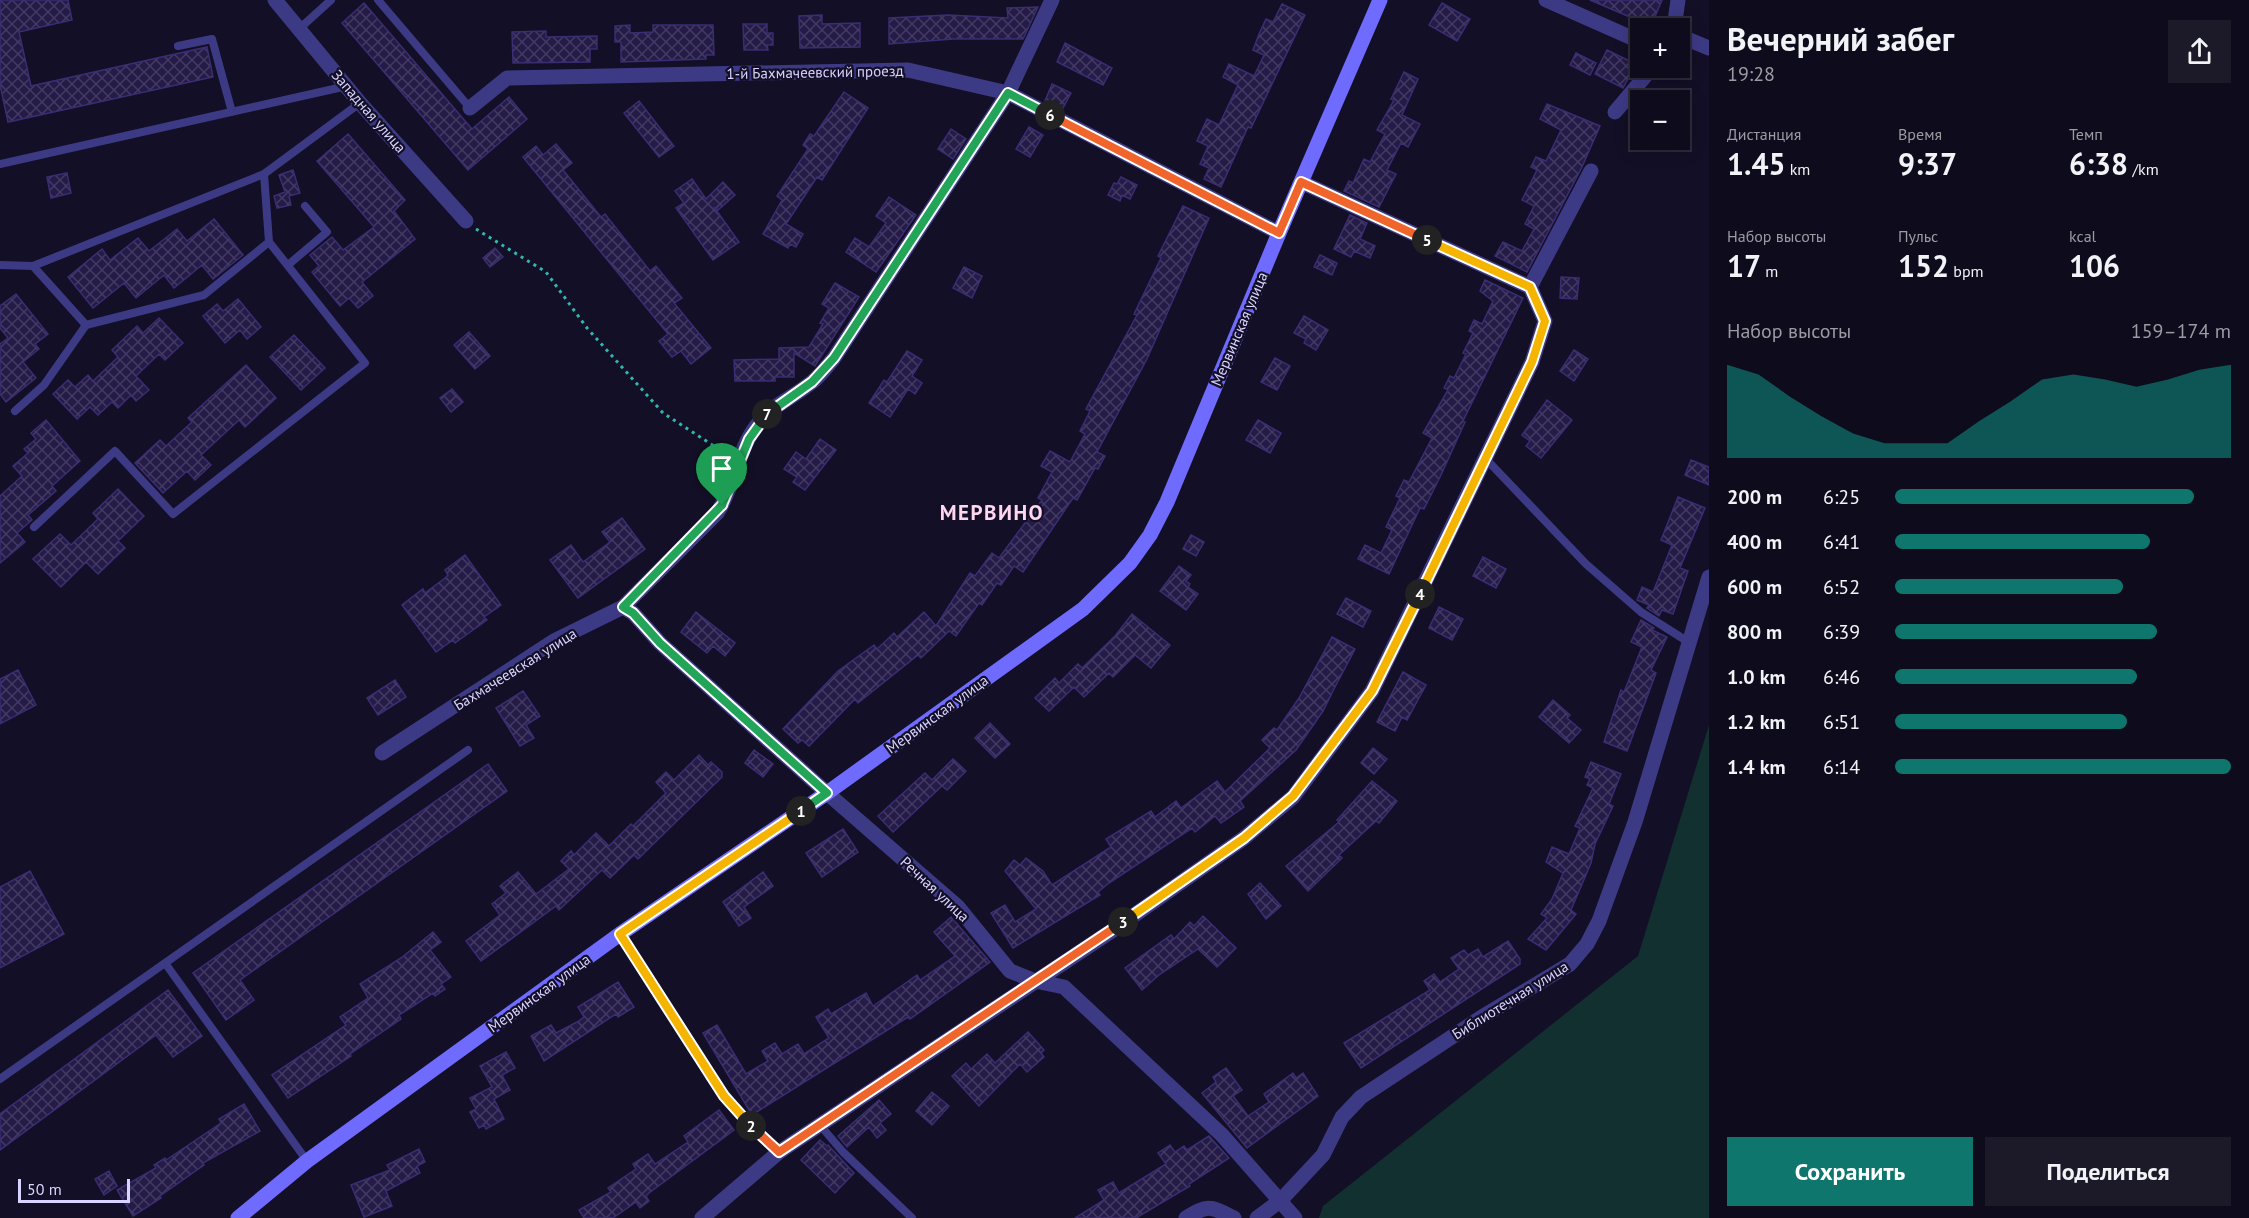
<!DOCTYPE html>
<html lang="ru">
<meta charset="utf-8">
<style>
body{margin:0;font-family:"PT Sans",sans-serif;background:#1c1929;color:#f1f3f6;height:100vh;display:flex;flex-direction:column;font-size:22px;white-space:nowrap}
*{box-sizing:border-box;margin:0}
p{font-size:20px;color:#9b9ba3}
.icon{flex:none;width:33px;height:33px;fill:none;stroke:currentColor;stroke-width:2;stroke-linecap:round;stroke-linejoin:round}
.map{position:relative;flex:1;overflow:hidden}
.side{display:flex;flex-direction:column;background:#0e0b1c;width:540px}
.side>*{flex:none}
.fabs{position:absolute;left:1630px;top:18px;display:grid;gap:12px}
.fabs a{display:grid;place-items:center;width:60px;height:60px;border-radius:0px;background:#0e0b1c;box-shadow:0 3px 15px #0003,0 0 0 2px #2e2b3b;font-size:30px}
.scale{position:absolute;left:18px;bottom:15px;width:112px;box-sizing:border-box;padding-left:6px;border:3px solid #d9d4ff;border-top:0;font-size:16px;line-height:21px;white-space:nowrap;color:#d9d4ff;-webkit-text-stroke:4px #130f26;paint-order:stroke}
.pin{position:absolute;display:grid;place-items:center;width:51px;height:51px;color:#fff;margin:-62px -26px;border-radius:50% 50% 50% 0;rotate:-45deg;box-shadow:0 0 6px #0007}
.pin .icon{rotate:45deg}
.km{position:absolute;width:30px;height:30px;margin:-15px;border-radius:50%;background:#222;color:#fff;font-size:16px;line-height:30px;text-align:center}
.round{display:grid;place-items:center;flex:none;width:63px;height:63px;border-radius:0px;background:#1c1929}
.head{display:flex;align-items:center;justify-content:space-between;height:102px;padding:0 18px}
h1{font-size:33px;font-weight:600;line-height:45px}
.figures{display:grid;grid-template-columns:repeat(3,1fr);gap:9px;height:102px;padding:6px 18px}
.figures div{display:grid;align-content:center}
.figures b{font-size:30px;font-weight:600}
.figures small{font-size:16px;font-weight:400}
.figures p{font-size:16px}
.chart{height:168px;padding:12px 18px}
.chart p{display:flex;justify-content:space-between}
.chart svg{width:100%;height:108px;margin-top:6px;fill:#0f766e;opacity:.7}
.action{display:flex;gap:12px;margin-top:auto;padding:12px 18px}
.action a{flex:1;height:69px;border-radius:0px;background:#0f766e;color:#fff;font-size:24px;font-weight:600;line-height:69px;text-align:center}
.action a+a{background:#1c1929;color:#f1f3f6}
ul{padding:0 18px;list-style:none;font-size:20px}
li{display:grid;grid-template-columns:96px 72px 1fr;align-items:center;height:45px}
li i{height:15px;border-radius:8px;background:#0f766e}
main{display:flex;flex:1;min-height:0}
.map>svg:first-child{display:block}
.grass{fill:#12302f}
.building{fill:url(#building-cross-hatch);stroke:#3b2d73;stroke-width:1.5}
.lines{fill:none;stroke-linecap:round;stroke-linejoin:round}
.path{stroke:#2fb8b0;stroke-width:3;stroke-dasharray:3 4.5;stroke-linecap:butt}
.lane{stroke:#3d3a85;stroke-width:8}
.street{stroke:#3d3a85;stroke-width:15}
.secondary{stroke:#6f6bff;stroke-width:15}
.split-1-casing{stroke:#fff;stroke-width:12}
.split-2-casing{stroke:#fff;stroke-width:12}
.split-3-casing{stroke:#fff;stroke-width:12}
.split-4-casing{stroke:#fff;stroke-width:12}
.split-5-casing{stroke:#fff;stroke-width:12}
.split-6-casing{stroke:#fff;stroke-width:12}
.split-7-casing{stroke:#fff;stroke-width:12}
.split-8-casing{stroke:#fff;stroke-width:12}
.split-1{stroke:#22a559;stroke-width:8}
.split-2{stroke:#f5b400;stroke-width:8}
.split-3{stroke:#f0652b;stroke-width:8}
.split-4{stroke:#f5b400;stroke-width:8}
.split-5{stroke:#f5b400;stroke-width:8}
.split-6{stroke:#f0652b;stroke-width:8}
.split-7{stroke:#22a559;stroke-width:8}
.split-8{stroke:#22a559;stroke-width:8}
.labels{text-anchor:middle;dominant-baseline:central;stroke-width:4.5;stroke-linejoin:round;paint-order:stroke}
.street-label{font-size:15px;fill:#d9d4ff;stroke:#130f26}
.district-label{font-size:21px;font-weight:bold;letter-spacing:1.5px;fill:#ffd6f0;stroke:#130f26}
</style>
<main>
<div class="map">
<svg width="1709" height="1218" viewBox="0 0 1709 1218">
<defs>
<pattern id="building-cross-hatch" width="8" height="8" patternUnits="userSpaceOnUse" patternTransform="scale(1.5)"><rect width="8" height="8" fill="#241b47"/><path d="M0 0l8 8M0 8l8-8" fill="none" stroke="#433b63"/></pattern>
</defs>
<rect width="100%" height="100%" fill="#130f26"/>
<path class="grass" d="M1709 725V1218H1319L1323 1206 1638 956Z"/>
<path class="building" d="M0 0H68L72 20 19 32 31 86 207 47 213 77 8 122 0 85Z
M1590 0H1662L1651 26Z
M364 3 472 129 509 97 527 119 468 170 342 23Z
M1442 3 1470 19 1457 41 1429 25Z
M1282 4 1305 15 1251 128 1248 127 1221 187 1204 179 1209 168 1200 164 1208 146 1197 141 1207 119 1219 125 1238 85 1223 77 1229 64 1254 76 1264 55 1253 50 1259 34 1266 19 1273 22Z
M1038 7 1023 39H953L889 44V18L948 15 1008 18 1007 8Z
M822 15V24L860 23V47L800 48 799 16Z
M743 24H767V33H773V45H767L768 50H744Z
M630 25V33L653 32V25H713L714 55H706V59L621 62V42H615V26Z
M546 31V37L597 36V49H590V62L513 63 512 32Z
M1065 43 1112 68 1103 85 1057 62Z
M1607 50 1636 64 1623 88 1595 74Z
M1576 53 1596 63 1590 75 1570 65Z
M1404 72 1418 79 1402 115 1420 124 1408 147 1401 143 1387 170 1396 174 1379 207 1344 191 1349 181 1353 183 1364 159 1370 162 1385 134 1377 130 1394 100 1391 99Z
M1052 84 1071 93 1062 110 1045 101Z
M844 92 868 108 822 180 817 177 786 224 803 234 796 247 790 244 788 248 763 234 782 200 777 196 808 149 803 145 810 134 814 136Z
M639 101 674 146 659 157 624 113Z
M1547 104 1600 126 1582 167 1527 272 1495 256 1503 242 1522 251 1534 229 1525 224 1534 206 1522 200 1537 170 1531 167 1536 157 1546 161 1561 130 1540 119Z
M1029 127 1043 135 1030 157 1016 149Z
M951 129 966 139 953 159 938 149Z
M348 134 405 200 394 211 415 239 362 282 373 296 358 308 349 298 340 306 312 272 319 266 310 255 332 237 343 250 374 227 317 161Z
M556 144 572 163 563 170 601 217 605 214 650 271 656 266 682 298 674 303 711 348 691 364 681 351 672 357 659 341 668 334 523 157 536 146 543 155Z
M293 170 300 193 289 196 291 205 277 208 274 196 285 192 279 175Z
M67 173 71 193 51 198 47 177Z
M1121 177 1137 185 1130 199 1122 195 1120 201 1108 195 1114 183 1117 184Z
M692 179 706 199 723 182 735 195 718 210 714 207 739 242 713 260 676 208 684 203 675 191Z
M889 197 916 215 876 272 846 252 855 238 869 247 886 223 876 216Z
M1183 206 1209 218 1147 359 1097 452 1105 456 1098 469 1095 468 1077 500 1073 498 1023 572 1014 566 1001 585 997 583 982 605 979 603 956 636 949 631 921 658 918 655 858 703 855 699 809 746 802 740 798 743 783 729 838 671 874 645 877 649 894 633 897 637 924 612 936 626 970 573 975 576 992 553 999 558 1042 500 1038 498 1052 472 1041 466 1050 451 1070 462 1085 434 1080 431 1090 411 1086 409 1137 315 1134 314 1161 258 1158 256Z
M1350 215 1367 223 1360 239 1375 246 1370 258 1354 251 1351 257 1334 249Z
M214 219 243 255 213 279 202 265 174 288 164 275 136 298 124 283 93 308 68 277 102 249 110 260 138 238 149 251 177 229 187 241Z
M495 248 503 257 490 267 483 258Z
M1320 255 1337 263 1332 275 1314 267Z
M964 267 982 276 972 298 953 288Z
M1561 277 1579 278 1577 299 1560 298Z
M1485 280 1523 298 1463 421 1465 422 1441 475 1424 509 1420 508 1389 574 1358 559 1365 545 1381 553 1392 530 1386 527 1400 498 1396 496 1404 480 1409 482 1432 438 1423 433 1448 390 1444 388 1450 376 1454 378 1466 354 1463 353 1473 333 1469 331 1474 320 1482 324 1493 301 1480 291Z
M835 283 859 297 815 366 794 353V377H775V381H735L734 360 779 359V348L809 347 823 324 820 323 829 308 822 304Z
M16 294 48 334 35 344 39 349 23 362 36 378 6 402 0 394V344L8 338 0 328V306Z
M238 299 261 327 247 339 240 330 225 343 203 316 217 304 223 311Z
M1304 316 1328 330 1316 350 1304 343 1306 339 1294 333Z
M159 318 183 343 165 360 159 354 136 376 149 390 136 401 131 395 118 408 112 402 98 415 90 407 77 419 53 394 68 380 75 387 88 375 93 381 118 357 112 350 137 326 143 333Z
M469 332 490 356 475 369 454 345Z
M294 335 325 368 301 390 270 357Z
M1574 350 1588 359 1574 381 1560 371Z
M907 351 922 360 912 376 922 383 915 394 908 389 890 417 869 403 884 380 887 382Z
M1275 358 1290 366 1277 390 1261 382Z
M246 365 276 398 245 427 239 420 201 455 211 465 195 480 187 471 163 493 135 463 160 440 166 446 192 422 188 418Z
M452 389 463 402 451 412 440 398Z
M1547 400 1572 420 1541 458 1526 446 1530 441 1522 435Z
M46 420 80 461 52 486 56 491 28 515 32 520 17 533 25 542 0 563V496L22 476 13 466 28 453 24 449 36 439 31 433Z
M1258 420 1281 433 1270 453 1246 440Z
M820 439 836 450 805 490 793 482 797 477 784 469 796 452 806 459Z
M1691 460 1709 467V485L1685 475Z
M118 489 144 516 118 541 125 548 98 574 86 562 61 587 33 559 60 534 71 545 98 519 93 513Z
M1678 497 1705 508 1680 568 1688 571 1673 614 1662 610 1659 616 1647 608 1649 605 1637 600 1642 587 1653 592 1672 545 1661 540Z
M622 518 645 549 578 598 550 560 571 545 583 562 610 542 602 532Z
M1191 535 1204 542 1196 556 1183 549Z
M465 555 501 605 484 617 487 620 455 643 453 640 436 652 402 605 423 589 425 593 445 578 448 575 445 570Z
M1483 557 1506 569 1496 588 1473 576Z
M1179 566 1191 575 1186 581 1190 584 1188 587 1198 594 1186 610 1160 591Z
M1346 598 1371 611 1363 627 1337 614Z
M1439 607 1463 619 1452 640 1429 628Z
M696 612 735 643 725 656 713 646 707 653 681 632Z
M1132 614 1170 645 1151 668 1135 655 1113 677 1109 673 1084 697 1074 687 1049 711 1035 698 1055 678 1059 683 1078 664 1082 668 1115 636Z
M1641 620 1654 628 1652 630 1667 637 1651 670 1656 673 1627 751 1604 742 1621 690 1624 692 1642 647 1631 642Z
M1332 637 1355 649 1335 687 1323 711 1296 750 1240 801 1244 807 1221 823 1215 816 1195 832 1192 828 1109 883 1098 892 1100 895 1013 948 991 913 1005 905 1015 922 1036 909 1005 871 1014 860 1020 865 1026 858 1043 871 1052 885 1111 847 1106 839 1151 811 1155 817 1176 801 1181 808 1217 781 1225 792 1270 748 1262 740 1274 728 1277 730 1299 698Z
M18 670 36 705 0 724V679Z
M1403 672 1426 685 1407 720 1402 717 1395 731 1377 722Z
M395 680 406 697 378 715 367 698Z
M523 691 540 716 526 725 534 738 520 746 496 708Z
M1553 700 1570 715 1567 718 1581 730 1569 743 1539 717Z
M990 723 1010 744 995 758 975 738Z
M1373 748 1387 759 1374 774 1361 763Z
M754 750 773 764 763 777 745 763Z
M699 755 708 765 711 762 722 772V777L638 859 634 855 610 878 602 870 559 910 556 906 481 961 466 941 500 915 492 904 506 893 500 886 518 872 536 894 569 869 561 861 571 851 574 855 596 833 609 846 631 824 633 826 666 793 656 782 666 772 674 780Z
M953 759 966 771 947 790 942 786 893 832 878 816 925 773 932 780Z
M1591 762 1621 774 1609 804 1613 806 1595 844 1591 863 1571 910 1576 914 1546 950 1528 939 1547 918 1541 914 1552 899 1563 873 1546 862 1552 847 1569 854 1580 828 1575 826 1593 788 1587 785 1590 779 1585 777Z
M488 764 507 791 240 980 254 1000 226 1020 193 973Z
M1372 781 1397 801 1379 823 1376 821 1339 855 1342 858 1308 891 1286 866 1339 822 1337 820Z
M843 829 858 852 822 877 806 853Z
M30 871 64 934 0 968V887Z
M763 872 773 886 744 907 751 918 739 926 723 902Z
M1260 883 1281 906 1266 919 1248 894Z
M1203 916 1236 948 1217 967 1198 949 1159 975 1142 990 1125 968 1171 935 1174 939 1190 922 1194 926Z
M951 917 990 962 910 1019 908 1017 752 1115 703 1033 717 1025 746 1074 768 1061 762 1051 775 1043 782 1054 798 1044 804 1054 829 1038 816 1017 828 1009 831 1014 866 993 873 1006 917 975 920 980 955 956 934 932Z
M433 932 441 942 430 950 451 977 441 984 445 989 435 996 433 993 399 1015 401 1019 350 1054 351 1056 288 1098 272 1075 346 1025 340 1017 368 998 360 984 401 958Z
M1508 941 1520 959V964L1361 1068 1344 1043 1430 990 1424 981 1434 974 1440 982 1459 969 1451 958 1464 950 1468 955 1478 949 1483 957Z
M618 982 634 1007 618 1017 616 1014 544 1061 531 1036 551 1025 556 1033 577 1022 584 1017 578 1007Z
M168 990 202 1036 173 1057 156 1035 0 1150V1114Z
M1028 1032 1044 1050 1041 1053 1044 1057 1027 1072 1020 1064 979 1106 952 1076 966 1063 971 1069 987 1054 995 1063Z
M506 1052 515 1068 502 1075 510 1090 494 1099 504 1119 486 1129 484 1125 479 1128 470 1112 476 1109 470 1098 492 1087 480 1066Z
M1226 1068 1242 1090 1233 1096 1248 1116 1269 1102 1264 1094 1293 1073 1296 1078 1303 1073 1318 1096 1247 1148 1202 1093 1216 1082 1213 1077Z
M932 1092 949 1106 932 1125 916 1111Z
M879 1100 891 1114 880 1123 886 1130 877 1138 869 1127 847 1147 838 1136Z
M244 1104 260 1131 203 1163 204 1165 160 1196 161 1198 133 1216 117 1190 156 1168 154 1165 165 1158 166 1160 221 1123 219 1119Z
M719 1110 734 1130 649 1193 646 1196 649 1201 640 1208 636 1202 613 1218H584L579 1210 611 1192 608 1188 636 1169 633 1164 648 1154 655 1164 688 1142 684 1136Z
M1209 1136 1229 1158 1189 1184 1190 1186 1136 1218H1075L1104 1200 1098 1190 1113 1182 1119 1193 1166 1164 1158 1153 1170 1145 1175 1152 1184 1146 1187 1150Z
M820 1140 827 1146 828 1145 854 1173 835 1193 801 1160Z
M419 1149 425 1162 417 1166 420 1173 386 1191 392 1206 364 1217 351 1185 390 1170 387 1165Z
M109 1171 117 1186 104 1195 95 1179Z"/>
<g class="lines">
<path class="path" d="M476 229 546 272 587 328 663 413 714 446 722 465"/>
<path class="lane" d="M378 0 470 108
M299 29 331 0
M178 46 212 39 232 112
M0 164 347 86
M0 265 33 266 264 174
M288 265 327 232 305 206
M33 266 86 325 204 295 269 242
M15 411 44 385 86 325
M1486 459 1586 564 1641 612 1690 643
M34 527 115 451 173 514 365 363 269 242 264 174 360 103
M620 934C669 1009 712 1092 779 1152
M165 963 307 1161
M0 1079 468 750
M819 1124 843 1152 912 1218"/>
<path class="street" d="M275 0 360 103 466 221
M1546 0 1641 42
M1674 28 1678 0
M1680 36 1709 48
M470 108 507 78 908 70 1008 93 1279 233
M1615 112 1652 68
M1530 287 1591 171
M623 607 633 613 660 643 827 793 958 907 1010 971 1035 981 1064 987 1222 1135 1295 1218
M382 753 554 641 623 607 717 513C735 486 737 451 757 425 772 405 794 397 812 382 821 375 827 366 834 358L1008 93 1052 0
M702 1218 779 1152 1113 930 1244 838 1293 797 1372 691 1532 362 1545 321 1530 287 1301 182
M1186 1218C1209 1204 1210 1206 1234 1218
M1257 1218 1280 1201 1323 1155 1342 1117 1361 1097 1482 1017 1570 964 1587 944 1599 921 1635 822 1709 577"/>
<path class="secondary" d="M238 1218 307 1161 620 934 827 793 1083 609 1130 563 1150 535 1167 502 1279 233 1380 0"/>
</g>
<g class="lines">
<g class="split-1-casing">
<path id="split-1" d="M722 505 623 607 633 613 660 643 827 793 801 811"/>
</g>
<g class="split-2-casing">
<path id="split-2" d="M751 1126 724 1096 620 934 801 811"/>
</g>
<g class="split-3-casing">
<path id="split-3" d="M751 1126 779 1152 1123 922"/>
</g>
<g class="split-4-casing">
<path id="split-4" d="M1123 922 1244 838 1293 796 1372 691 1420 594"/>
</g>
<g class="split-5-casing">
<path id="split-5" d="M1420 594 1532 362 1545 321 1530 287 1427 240"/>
</g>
<g class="split-6-casing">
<path id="split-6" d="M1050 115 1279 233 1301 182 1427 240"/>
</g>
<g class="split-7-casing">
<path id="split-7" d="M767 414 812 382 834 358 1008 93 1050 115"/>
</g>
<g class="split-8-casing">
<path id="split-8" d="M722 505 749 439 767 414"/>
</g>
<use href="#split-1" class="split-1"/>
<use href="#split-2" class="split-2"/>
<use href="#split-3" class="split-3"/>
<use href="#split-4" class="split-4"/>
<use href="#split-5" class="split-5"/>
<use href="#split-6" class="split-6"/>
<use href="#split-7" class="split-7"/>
<use href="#split-8" class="split-8"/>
</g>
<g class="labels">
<g class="street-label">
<text transform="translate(815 72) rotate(-1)">1-й Бахмачеевский проезд</text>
<text transform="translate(369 111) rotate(49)">Западная улица</text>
<text transform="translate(1239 329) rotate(-67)">Мервинская улица</text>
<text transform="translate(515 669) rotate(-32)">Бахмачеевская улица</text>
<text transform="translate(937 714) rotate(-36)">Мервинская улица</text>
<text transform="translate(935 889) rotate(43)">Речная улица</text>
<text transform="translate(539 993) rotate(-36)">Мервинская улица</text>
<text transform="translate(1510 1000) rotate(-32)">Библиотечная улица</text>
</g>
<g class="district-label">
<text x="992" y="512">МЕРВИНО</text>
</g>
</g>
</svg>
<div class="fabs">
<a>+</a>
<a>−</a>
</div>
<div class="scale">50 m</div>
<div class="pin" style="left:722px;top:505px;background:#1e9e55"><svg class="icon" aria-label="arrive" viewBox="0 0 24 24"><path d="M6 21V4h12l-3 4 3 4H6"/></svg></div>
<b class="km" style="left:801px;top:811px">1</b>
<b class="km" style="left:751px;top:1126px">2</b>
<b class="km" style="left:1123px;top:922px">3</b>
<b class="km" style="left:1420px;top:594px">4</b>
<b class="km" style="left:1427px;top:240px">5</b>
<b class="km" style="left:1050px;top:115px">6</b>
<b class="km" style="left:767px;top:414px">7</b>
</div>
<section class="side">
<div class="head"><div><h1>Вечерний забег</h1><p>19:28</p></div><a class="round"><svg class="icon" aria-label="share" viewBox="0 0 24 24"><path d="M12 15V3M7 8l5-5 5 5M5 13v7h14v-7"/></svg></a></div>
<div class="figures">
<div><p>Дистанция</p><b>1.45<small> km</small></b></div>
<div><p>Время</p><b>9:37</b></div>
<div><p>Темп</p><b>6:38<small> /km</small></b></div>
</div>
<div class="figures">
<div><p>Набор высоты</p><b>17<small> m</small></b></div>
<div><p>Пульс</p><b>152<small> bpm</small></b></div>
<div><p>kcal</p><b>106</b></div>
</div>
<div class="chart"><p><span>Набор высоты</span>159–174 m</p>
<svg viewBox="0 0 160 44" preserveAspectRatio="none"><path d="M0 44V6L10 10L20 19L30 27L40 34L50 38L60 38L70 38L80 29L90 21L100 12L110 10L120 12L130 15L140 12L150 8L160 6V44z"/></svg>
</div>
<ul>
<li><b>200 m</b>6:25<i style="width:89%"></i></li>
<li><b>400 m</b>6:41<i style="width:76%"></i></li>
<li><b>600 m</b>6:52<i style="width:68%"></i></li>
<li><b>800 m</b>6:39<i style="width:78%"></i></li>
<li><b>1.0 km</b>6:46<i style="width:72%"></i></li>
<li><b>1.2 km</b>6:51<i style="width:69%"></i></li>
<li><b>1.4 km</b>6:14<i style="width:100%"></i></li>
</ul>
<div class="action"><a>Сохранить</a><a>Поделиться</a></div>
</section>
</main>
